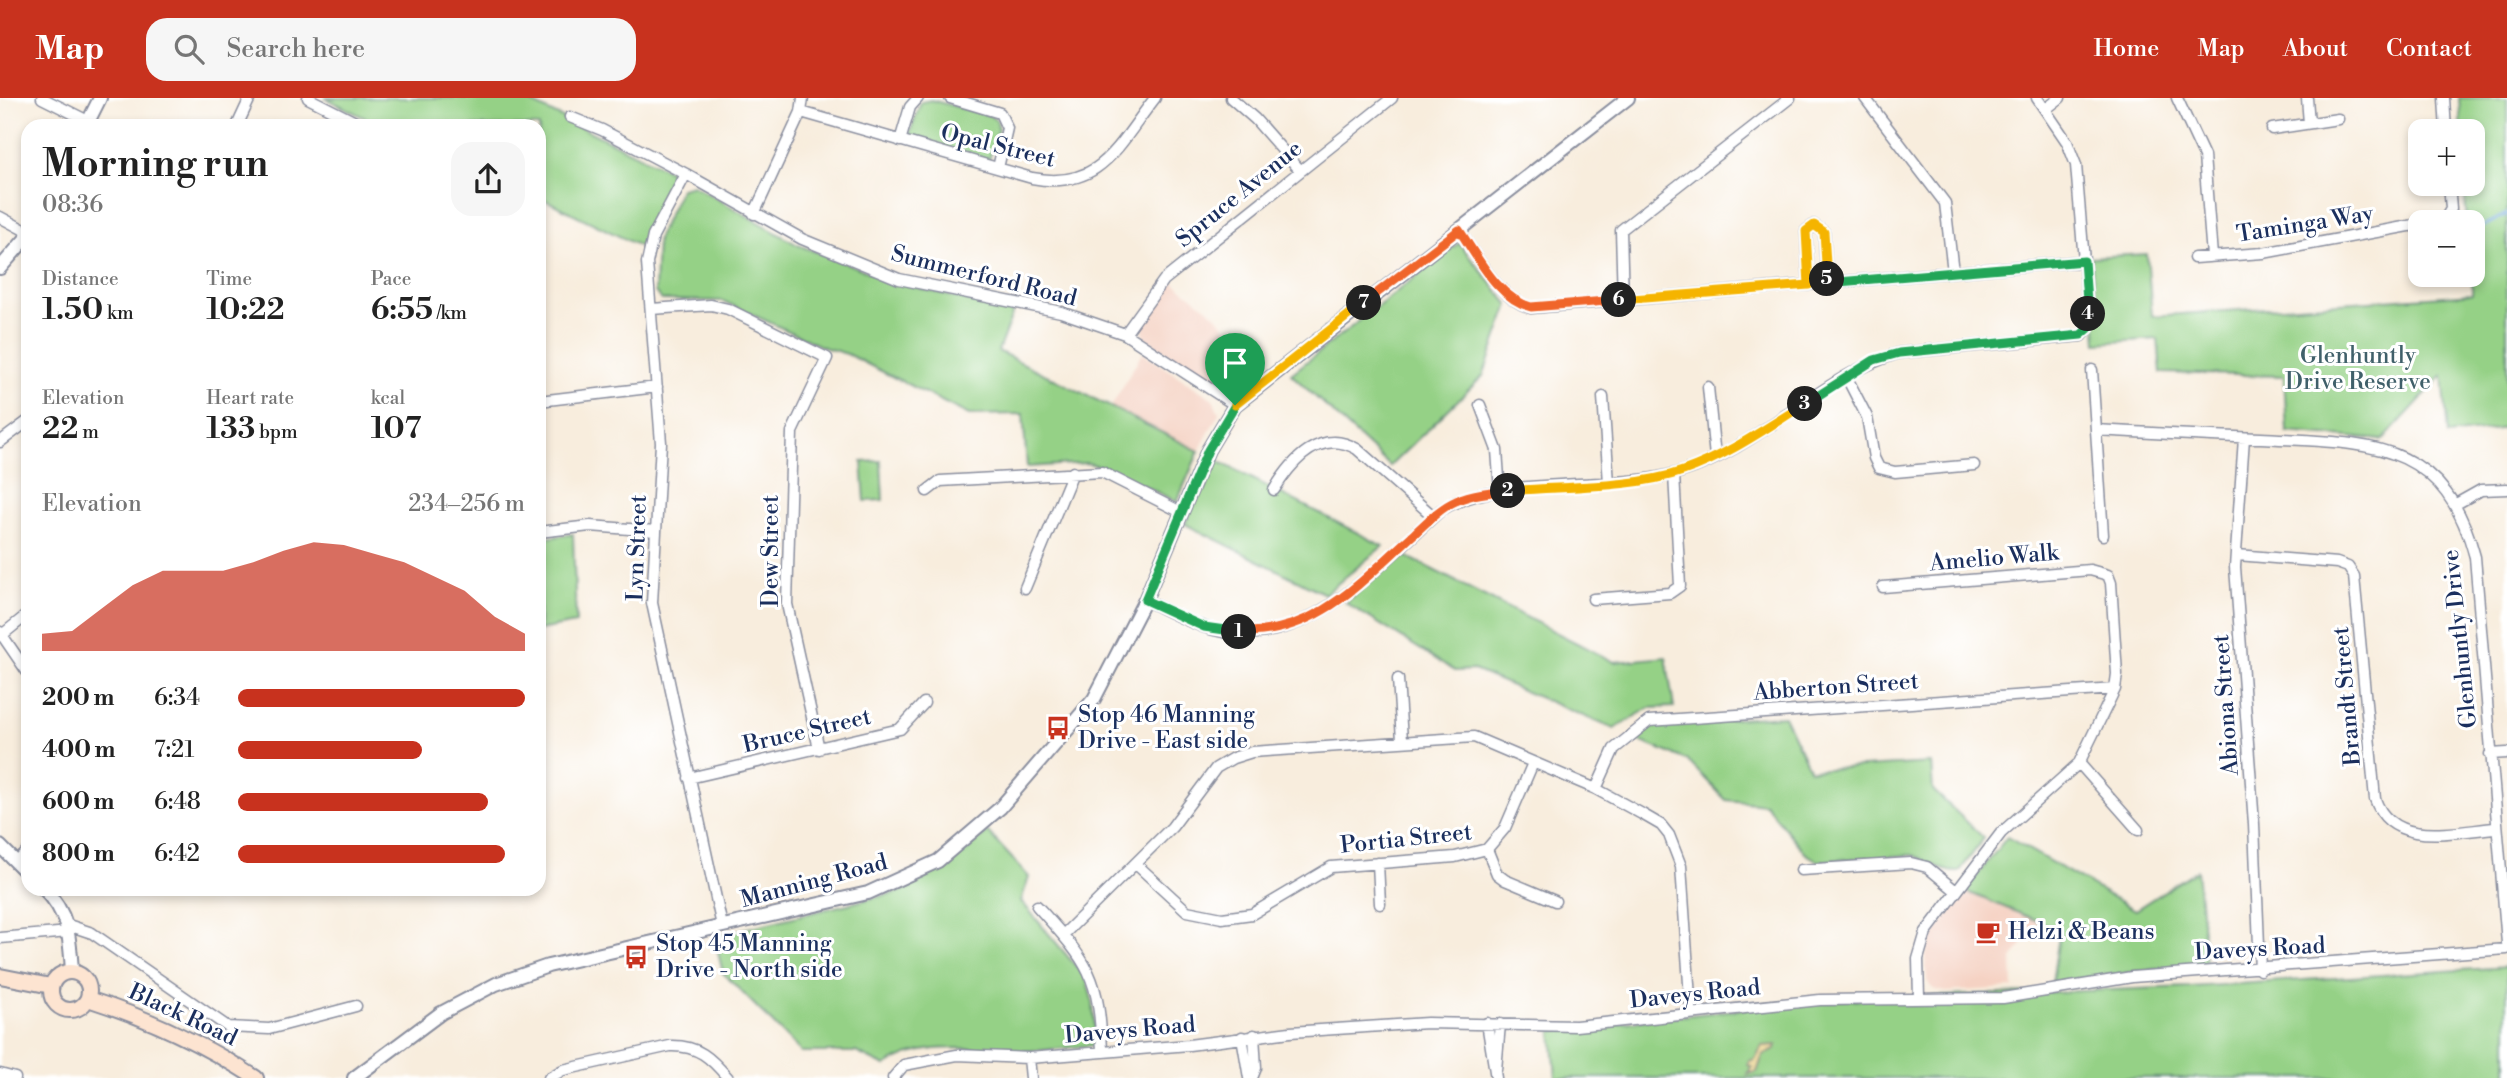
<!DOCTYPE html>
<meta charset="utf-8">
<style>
body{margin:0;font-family:"Libre Bodoni",serif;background:#f6f6f6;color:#222;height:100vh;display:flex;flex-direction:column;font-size:26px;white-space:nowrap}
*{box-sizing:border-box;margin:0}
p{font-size:23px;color:#767676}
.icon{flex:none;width:38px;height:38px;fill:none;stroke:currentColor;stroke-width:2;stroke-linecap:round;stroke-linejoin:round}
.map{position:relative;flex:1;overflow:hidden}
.details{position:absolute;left:21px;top:21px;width:525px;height:777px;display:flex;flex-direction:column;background:#fff;border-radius:21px;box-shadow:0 4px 10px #0003}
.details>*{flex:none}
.controls{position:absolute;left:2408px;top:21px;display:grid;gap:14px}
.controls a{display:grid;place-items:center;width:77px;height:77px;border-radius:14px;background:#fff;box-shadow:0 4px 10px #0003;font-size:35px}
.pin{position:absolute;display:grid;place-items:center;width:60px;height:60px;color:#fff;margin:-72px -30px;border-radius:50% 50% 50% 0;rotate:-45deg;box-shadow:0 0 7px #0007}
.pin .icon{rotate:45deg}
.km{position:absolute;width:35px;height:35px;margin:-18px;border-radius:50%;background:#222;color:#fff;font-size:19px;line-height:35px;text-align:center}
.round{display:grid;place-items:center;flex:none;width:74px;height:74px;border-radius:21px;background:#f6f6f6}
.overview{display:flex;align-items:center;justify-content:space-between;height:119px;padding:0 21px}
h1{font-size:38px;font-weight:600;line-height:52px}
.stats{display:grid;grid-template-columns:repeat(3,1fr);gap:10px;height:119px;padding:7px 21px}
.stats div{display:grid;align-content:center}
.stats b{font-size:30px;font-weight:600}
.stats small{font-size:19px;font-weight:400}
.stats p{font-size:19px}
.chart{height:196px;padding:14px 21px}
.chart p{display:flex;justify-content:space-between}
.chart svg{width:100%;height:126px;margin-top:7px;fill:#c8321e;opacity:.7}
ul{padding:0 21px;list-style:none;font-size:23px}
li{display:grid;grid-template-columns:112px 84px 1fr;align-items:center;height:52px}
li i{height:18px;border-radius:9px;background:#c8321e}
header{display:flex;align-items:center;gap:42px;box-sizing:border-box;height:98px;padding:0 35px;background:#c8321e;color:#fff}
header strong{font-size:33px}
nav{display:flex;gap:38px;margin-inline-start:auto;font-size:24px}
.search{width:490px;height:63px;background:#f6f6f6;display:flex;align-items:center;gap:18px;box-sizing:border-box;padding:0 24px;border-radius:21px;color:#767676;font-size:26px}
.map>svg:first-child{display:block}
.built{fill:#f5d2c3}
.green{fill:#95d186;stroke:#588072;stroke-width:2}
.sand{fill:#eeda9e;stroke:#84847e;stroke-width:2}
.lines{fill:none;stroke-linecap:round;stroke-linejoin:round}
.stream{stroke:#71a6de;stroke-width:3.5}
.minor-casing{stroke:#8a8e9e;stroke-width:13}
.tertiary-casing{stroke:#8a8e9e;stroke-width:16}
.secondary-casing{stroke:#8a8e9e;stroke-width:18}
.minor{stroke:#fff;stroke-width:10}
.tertiary{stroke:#fff;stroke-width:12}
.secondary{stroke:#fde4d1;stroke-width:14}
.split-1-casing{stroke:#fff;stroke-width:14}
.split-2-casing{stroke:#fff;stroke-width:14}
.split-3-casing{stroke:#fff;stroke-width:14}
.split-4-casing{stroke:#fff;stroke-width:14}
.split-5-casing{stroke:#fff;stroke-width:14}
.split-6-casing{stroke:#fff;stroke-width:14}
.split-7-casing{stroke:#fff;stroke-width:14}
.split-8-casing{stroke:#fff;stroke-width:14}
.split-1{stroke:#22a559;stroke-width:9}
.split-2{stroke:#f0652b;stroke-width:9}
.split-3{stroke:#f5b400;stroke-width:9}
.split-4{stroke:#22a559;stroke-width:9}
.split-5{stroke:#22a559;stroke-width:9}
.split-6{stroke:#f5b400;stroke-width:9}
.split-7{stroke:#f0652b;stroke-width:9}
.split-8{stroke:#f5b400;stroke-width:9}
.labels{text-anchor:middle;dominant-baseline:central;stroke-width:6;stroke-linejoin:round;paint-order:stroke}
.street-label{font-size:23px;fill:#1b2f5e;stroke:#fff}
.park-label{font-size:23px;fill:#40606a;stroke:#fff}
.poi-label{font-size:23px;fill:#1b2f5e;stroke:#fff;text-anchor:start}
</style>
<header>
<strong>Map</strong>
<div class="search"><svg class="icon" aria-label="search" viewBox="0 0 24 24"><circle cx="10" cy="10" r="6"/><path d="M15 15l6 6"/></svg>Search here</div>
<nav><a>Home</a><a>Map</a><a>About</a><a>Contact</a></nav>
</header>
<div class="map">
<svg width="2507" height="980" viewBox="0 0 2507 980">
<rect width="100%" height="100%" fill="#fff"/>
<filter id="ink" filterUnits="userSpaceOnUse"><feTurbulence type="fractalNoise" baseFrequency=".0143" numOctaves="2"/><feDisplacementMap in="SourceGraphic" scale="14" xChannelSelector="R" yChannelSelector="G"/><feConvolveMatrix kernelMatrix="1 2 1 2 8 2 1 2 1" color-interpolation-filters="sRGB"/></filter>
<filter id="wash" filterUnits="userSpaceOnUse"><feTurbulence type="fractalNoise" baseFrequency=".00686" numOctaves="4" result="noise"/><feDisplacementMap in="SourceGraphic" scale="28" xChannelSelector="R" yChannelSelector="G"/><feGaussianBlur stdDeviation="1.57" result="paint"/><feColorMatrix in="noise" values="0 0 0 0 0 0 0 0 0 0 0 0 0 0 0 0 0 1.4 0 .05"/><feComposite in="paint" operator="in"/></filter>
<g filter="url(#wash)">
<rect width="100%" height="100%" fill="#f8eddd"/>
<path class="built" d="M1172 183 1215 216 1262 274 1236 294H1227L1145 240 1141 226Z
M1142 255 1213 301 1219 315 1199 353 1111 309Z
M1965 793 2038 823 2012 861 2013 890 1945 894 1934 891 1927 883 1925 859 1931 842Z"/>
<path class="green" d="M325 0H522L670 73 673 82 641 149 539 99V28H381Z
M2459 0H2507V330L2448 337 2443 277 2383 342 2287 334 2284 278 2161 275 2158 241 2097 245 2091 159 2147 156 2152 218 2472 196 2473 124H2467L2464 86H2473V33H2461Z
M931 2 989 17 997 23 998 31 989 62 908 40 921 4Z
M693 87 798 147 895 184 1013 214 998 253 1199 353 1177 404 1105 369 1087 365 1027 369 1023 316 969 317 847 256 823 249 723 203 662 202 655 194 657 141 681 90Z
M1459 145 1509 207 1483 278 1390 368 1291 276Z
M1214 361 1383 448 1325 496 1185 426Z
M881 363 883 402 865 403 862 364Z
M573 436 576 525 539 532V441Z
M1400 455 1614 564 1666 559 1674 609 1649 610 1614 631 1474 572 1455 573 1346 505Z
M1784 618 1810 672 1931 665 1933 692 1984 740 1959 774C1941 775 1929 762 1912 757L1818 763 1805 755 1765 706 1726 702 1687 662 1634 641 1653 626Z
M988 734 1029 779 1021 803 1086 880 1093 905 1096 947C1071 949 1046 953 1021 953 973 953 927 940 885 968L856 954H801L723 875 714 838 902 793 947 768Z
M2007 739 2135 812 2197 772 2206 865 2052 884 2060 832 1965 793Z
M2507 869V980H1556L1552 933 1813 903 2190 889Z"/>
<path class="sand" d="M1776 947 1775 951 1763 957 1757 974 1748 976 1752 969 1748 967 1749 963 1755 961 1762 948Z"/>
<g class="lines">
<path class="stream" d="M2478 131 2507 116"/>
</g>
</g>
<g filter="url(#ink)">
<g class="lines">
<g class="minor-casing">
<path id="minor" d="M42 0 88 23
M308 0 363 28
M950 0 1000 15 1007 30 998 70
M1231 0 1255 21 1299 71
M1865 0 1945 105 1953 174
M2177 0 2204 58 2212 158
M2307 0 2309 25
M2444 0 2446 33
M2046 11 2060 0
M801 14 1032 80C1101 93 1118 47 1155 0
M570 19 602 32 686 76 802 141 899 181 1061 214 1125 236 1235 307
M237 28 250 0
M2272 31 2338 21
M900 43 910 9 918 0
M686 76 653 138 647 165 661 345 652 505 722 828
M754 116 801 14 803 0
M0 119 28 134
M2430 124 2445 121 2451 111 2449 86
M1459 133C1478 159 1497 200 1531 210L2084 163
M2194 160 2263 155 2420 126
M1809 187 1806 133 1814 127 1824 134 1827 185
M1623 202 1621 132 1790 0
M651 211 711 207 728 211 827 260 792 334 787 506 819 651
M1125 236 1164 182 1392 0
M2092 272 2103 437
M1847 280 1867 319 1874 360 1879 370 1895 374 1974 367
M1708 289 1715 359
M1603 299 1609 385
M539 303 657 289
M1480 307 1497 352 1500 394
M2096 332C2151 335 2206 338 2261 340 2365 346 2443 338 2475 459L2507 845
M2244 340 2235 469 2254 726 2260 872
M0 344 28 323
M1274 392C1291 364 1320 329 1357 351L1433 418
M927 393 940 383 1102 374 1181 414
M2456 406 2481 392 2507 391
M539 434 590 428 656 433
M2237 457 2337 465 2348 469 2354 478 2375 701C2392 751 2455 733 2496 730
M1883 489 2090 472 2108 477 2111 485 2117 576 2115 591 2079 665 2001 735 1926 834 1918 861 1919 900
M1025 490 1073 374
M1593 501 1670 495 1680 488 1674 376
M1145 502C1164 511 1184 522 1204 529 1302 562 1376 469 1441 412 1502 375 1609 395 1681 374 1759 350 1823 277 1899 255L2081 238 2086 234 2089 223 2076 67 2067 44 2037 0
M0 534 28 575
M2 537 28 516
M1398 581 1402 642
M2490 656 2507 655
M2079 665 2138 732
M689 680 900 631 924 605
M1596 691 1614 651 1649 623 2115 591
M1487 751 1497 776 1505 782 1555 803
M17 764 28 753
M1378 765 1380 806
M1137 767 1187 813 1222 820 1252 816 1331 769 1455 759 1487 751 1505 730 1533 665
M1801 772 1911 765 1927 769 1956 793
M1037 808C1088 865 1099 875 1102 953
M68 827 92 835 228 929 269 931 356 908
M1063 837 1172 729 1216 670 1233 660 1252 654 1474 639 1596 691 1642 716 1661 727 1669 737 1681 768 1691 915
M0 840 69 834
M1487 925 1496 980
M1242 939 1249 980
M1029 960 1031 980
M1496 972 1500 926
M0 976 15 980
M549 980 563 972 670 948C698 947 711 960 728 980
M893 980 904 967 957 957 1029 960 1189 947 1290 934 1427 925 1576 928 1820 902 2003 900 2132 879 2507 851
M1252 980 1256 970 1254 937"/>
</g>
<g class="tertiary-casing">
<path id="tertiary" d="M86 28 100 0
M0 170 28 138
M0 748 28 776
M44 791C69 815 70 841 72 874
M354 980 441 915 496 886 548 868 868 795 938 763 1000 710 1094 601 1145 502 1208 352 1235 307 1628 0"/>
</g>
<g class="secondary-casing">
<path id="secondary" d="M51 893a19 19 0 1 1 38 0a19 19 0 1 1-38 0Z
M0 878 51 888
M88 901C148 920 202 945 256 980"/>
</g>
<use href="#minor" class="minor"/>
<use href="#tertiary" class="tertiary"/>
<use href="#secondary" class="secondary"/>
</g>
</g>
<g class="lines" filter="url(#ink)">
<g class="split-1-casing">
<path id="split-1" d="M1235 307 1208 352 1145 502 1204 529 1239 534"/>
</g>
<g class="split-2-casing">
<path id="split-2" d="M1239 534C1317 537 1360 484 1414 436 1427 424 1440 410 1456 403 1472 395 1491 394 1508 393"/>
</g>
<g class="split-3-casing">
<path id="split-3" d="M1508 393C1563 388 1632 391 1683 373 1727 358 1766 330 1805 306"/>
</g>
<g class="split-4-casing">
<path id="split-4" d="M1805 306 1874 262 1899 255 2081 237 2089 230 2088 216"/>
</g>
<g class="split-5-casing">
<path id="split-5" d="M1827 181V185L2084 163 2088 216"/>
</g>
<g class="split-6-casing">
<path id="split-6" d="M1619 202 1809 187 1806 133 1814 127 1824 134 1827 181"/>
</g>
<g class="split-7-casing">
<path id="split-7" d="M1364 205 1459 132C1478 159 1497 200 1531 209L1619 202"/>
</g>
<g class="split-8-casing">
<path id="split-8" d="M1235 307 1364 205"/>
</g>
<use href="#split-1" class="split-1"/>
<use href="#split-2" class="split-2"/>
<use href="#split-3" class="split-3"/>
<use href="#split-4" class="split-4"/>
<use href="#split-5" class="split-5"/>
<use href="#split-6" class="split-6"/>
<use href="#split-7" class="split-7"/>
<use href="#split-8" class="split-8"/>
</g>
<defs>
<g id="bus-bare" transform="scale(1.89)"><path d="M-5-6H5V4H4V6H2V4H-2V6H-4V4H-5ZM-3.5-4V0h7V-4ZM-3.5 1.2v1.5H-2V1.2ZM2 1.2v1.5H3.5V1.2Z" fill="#c8321e" stroke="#fff" stroke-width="2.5" paint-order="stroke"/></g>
<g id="cafe-bare" transform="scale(1.89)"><path d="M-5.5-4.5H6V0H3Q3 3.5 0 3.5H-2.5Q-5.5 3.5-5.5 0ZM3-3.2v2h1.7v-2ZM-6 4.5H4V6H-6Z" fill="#c8321e" stroke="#fff" stroke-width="2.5" paint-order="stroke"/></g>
</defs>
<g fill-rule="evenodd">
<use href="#bus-bare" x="1058" y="630"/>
<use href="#cafe-bare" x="1988" y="834"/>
<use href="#bus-bare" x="636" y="859"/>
</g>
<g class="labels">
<g class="street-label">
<text transform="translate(998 48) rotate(14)">Opal Street</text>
<text transform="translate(1239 96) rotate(-39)">Spruce Avenue</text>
<text transform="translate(2305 126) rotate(-9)">Taminga Way</text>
<text transform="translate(984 178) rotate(14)">Summerford Road</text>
<text transform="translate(637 450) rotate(-88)">Lyn Street</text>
<text transform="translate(771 453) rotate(-90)">Dew Street</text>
<text transform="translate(1994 460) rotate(-5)">Amelio Walk</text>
<text transform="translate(2460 541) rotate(-96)">Glenhuntly Drive</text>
<text transform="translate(1836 589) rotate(-4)">Abberton Street</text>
<text transform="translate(2347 598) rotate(-95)">Brandt Street</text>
<text transform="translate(2226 607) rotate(-94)">Abiona Street</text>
<text transform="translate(807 633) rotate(-13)">Bruce Street</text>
<text transform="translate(1406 741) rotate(-6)">Portia Street</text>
<text transform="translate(814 783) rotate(-15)">Manning Road</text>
<text transform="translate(2260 851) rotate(-3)">Daveys Road</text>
<text transform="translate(1695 896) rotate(-6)">Daveys Road</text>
<text transform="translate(183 917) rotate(25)">Black Road</text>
<text transform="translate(1130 932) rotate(-5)">Daveys Road</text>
</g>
<g class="park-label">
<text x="2358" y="258">Glenhuntly<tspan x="2358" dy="26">Drive Reserve</tspan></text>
</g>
<g class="poi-label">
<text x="1078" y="617">Stop 46 Manning<tspan x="1078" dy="26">Drive - East side</tspan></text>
<text x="2008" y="834">Helzi &amp; Beans</text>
<text x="656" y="846">Stop 45 Manning<tspan x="656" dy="26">Drive - North side</tspan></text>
</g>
</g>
</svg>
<div class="controls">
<a>+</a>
<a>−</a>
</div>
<div class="pin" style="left:1235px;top:307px;background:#1e9e55"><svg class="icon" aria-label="arrive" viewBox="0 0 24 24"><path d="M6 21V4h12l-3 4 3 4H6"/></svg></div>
<b class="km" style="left:1239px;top:534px">1</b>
<b class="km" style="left:1508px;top:393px">2</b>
<b class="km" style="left:1805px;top:306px">3</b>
<b class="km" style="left:2088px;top:216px">4</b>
<b class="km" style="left:1827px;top:181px">5</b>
<b class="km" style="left:1619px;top:202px">6</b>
<b class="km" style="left:1364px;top:205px">7</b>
<section class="details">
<div class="overview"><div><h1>Morning run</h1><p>08:36</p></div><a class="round"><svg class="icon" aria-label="share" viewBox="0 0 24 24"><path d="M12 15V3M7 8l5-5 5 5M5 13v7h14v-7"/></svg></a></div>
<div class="stats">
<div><p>Distance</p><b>1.50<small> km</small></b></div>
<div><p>Time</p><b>10:22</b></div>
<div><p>Pace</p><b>6:55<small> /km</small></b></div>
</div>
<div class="stats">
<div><p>Elevation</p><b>22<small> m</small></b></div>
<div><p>Heart rate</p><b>133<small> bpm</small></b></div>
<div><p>kcal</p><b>107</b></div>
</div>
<div class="chart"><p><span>Elevation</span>234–256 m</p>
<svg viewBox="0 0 160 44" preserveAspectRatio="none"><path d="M0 44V38L10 37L20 29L30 21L40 16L50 16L60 16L70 13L80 9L90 6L100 7L110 10L120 13L130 18L140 23L150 32L160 38V44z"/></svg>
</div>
<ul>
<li><b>200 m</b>6:34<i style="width:100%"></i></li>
<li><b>400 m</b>7:21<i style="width:64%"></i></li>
<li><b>600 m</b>6:48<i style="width:87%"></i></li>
<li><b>800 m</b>6:42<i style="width:93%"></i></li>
</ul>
</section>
</div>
